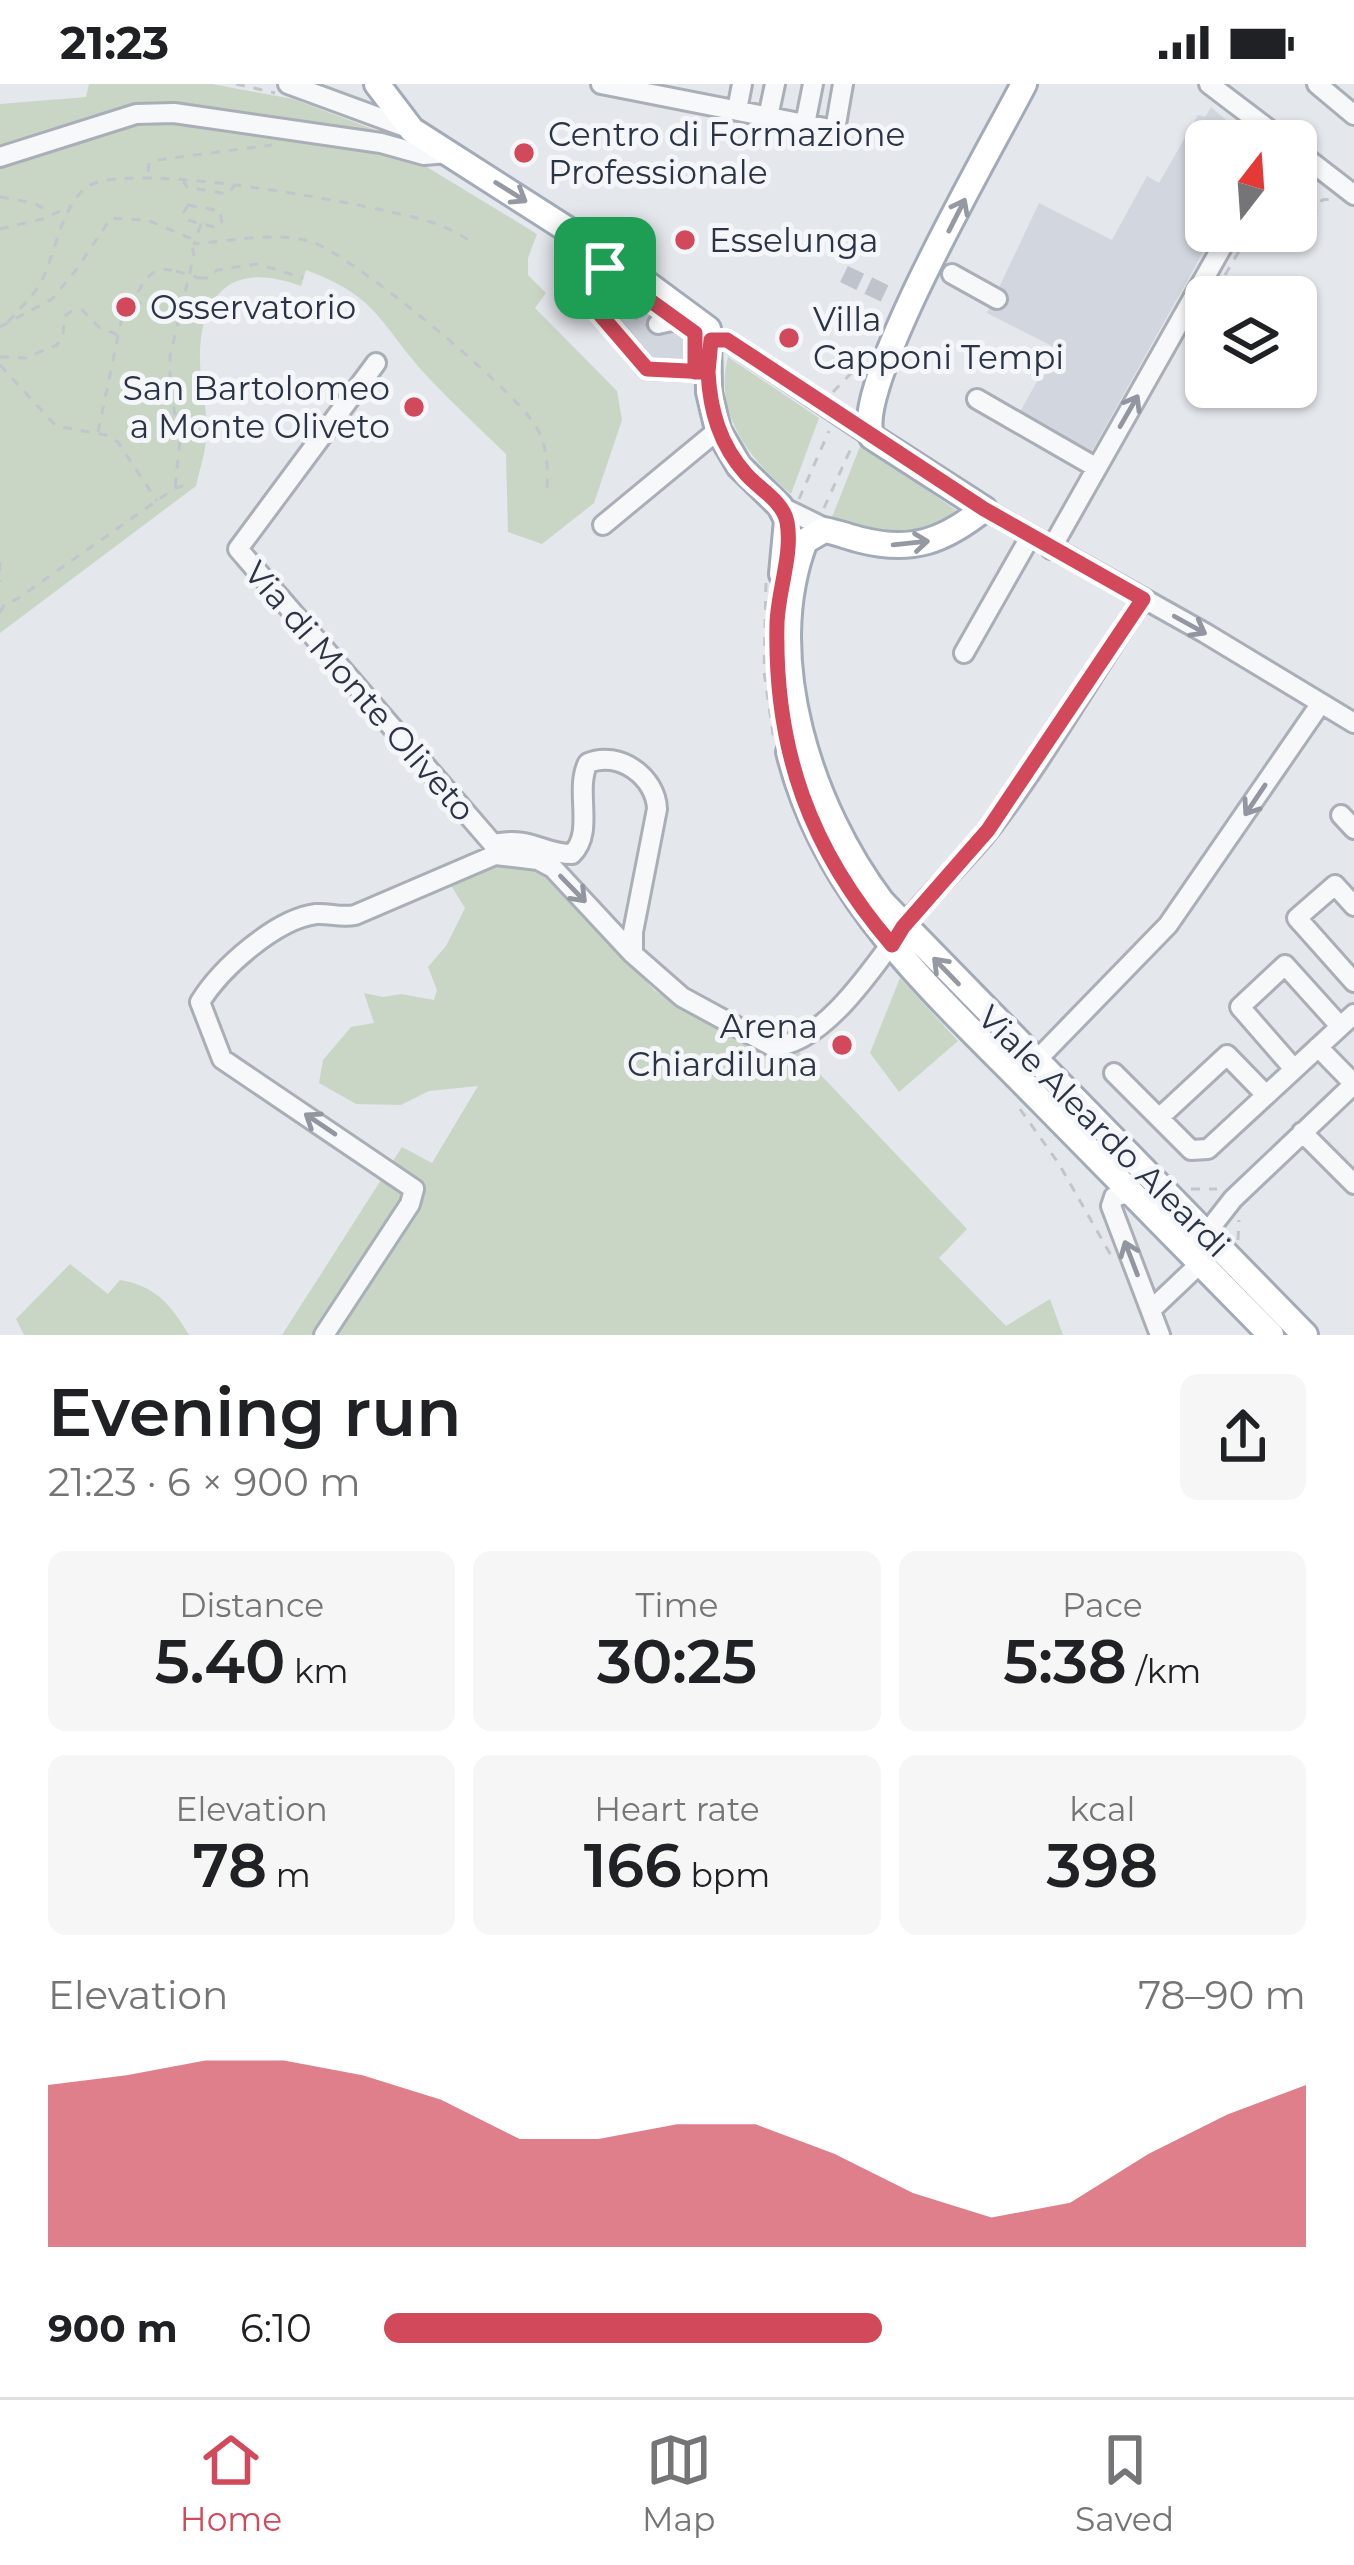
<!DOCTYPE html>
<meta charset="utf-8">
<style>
body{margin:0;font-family:Montserrat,sans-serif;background:#f6f6f6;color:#202124;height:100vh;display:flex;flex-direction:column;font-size:45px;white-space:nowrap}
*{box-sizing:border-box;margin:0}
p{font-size:39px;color:#757577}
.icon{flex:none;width:66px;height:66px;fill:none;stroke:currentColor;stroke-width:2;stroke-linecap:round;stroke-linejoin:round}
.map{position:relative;height:1251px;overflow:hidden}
.panel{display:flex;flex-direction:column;background:#fff;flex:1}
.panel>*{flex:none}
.needle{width:78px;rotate:17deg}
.buttons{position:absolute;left:1185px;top:36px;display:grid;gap:24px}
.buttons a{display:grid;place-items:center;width:132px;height:132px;border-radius:18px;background:#fff;box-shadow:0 3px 9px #0004;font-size:60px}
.pin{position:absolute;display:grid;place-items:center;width:102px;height:102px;color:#fff;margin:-51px;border-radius:24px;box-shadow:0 6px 18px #0006}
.round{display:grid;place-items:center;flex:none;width:126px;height:126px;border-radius:18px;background:#f6f6f6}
.summary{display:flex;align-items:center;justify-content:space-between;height:204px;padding:0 48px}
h1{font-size:66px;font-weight:600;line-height:90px}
.metrics{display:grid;grid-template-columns:repeat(3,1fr);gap:18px;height:204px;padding:12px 48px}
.metrics div{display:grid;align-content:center;border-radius:18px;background:#f6f6f6;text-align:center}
.metrics b{font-size:60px;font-weight:600}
.metrics small{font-size:33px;font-weight:400}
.metrics p{font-size:33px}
.chart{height:336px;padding:24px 48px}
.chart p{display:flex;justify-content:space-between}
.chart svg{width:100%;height:216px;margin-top:12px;fill:#d1495b;opacity:.7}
ul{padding:0 48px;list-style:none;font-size:39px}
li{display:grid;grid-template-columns:192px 144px 1fr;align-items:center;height:90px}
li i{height:30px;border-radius:15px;background:#d1495b}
.status{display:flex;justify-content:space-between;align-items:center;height:84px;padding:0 60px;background:#fff;direction:ltr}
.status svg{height:33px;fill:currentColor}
.menu{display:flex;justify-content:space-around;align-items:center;height:168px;border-top:3px solid #e0e0e0;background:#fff;font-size:33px;color:#757577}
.menu a{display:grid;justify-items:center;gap:6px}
.menu .selected{color:#d1495b}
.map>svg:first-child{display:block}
.built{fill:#d2d6de}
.green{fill:#c9d6c5}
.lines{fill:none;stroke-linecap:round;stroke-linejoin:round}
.minor-tunnel{stroke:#bfc3cb;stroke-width:18;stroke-dasharray:18 9;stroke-linecap:butt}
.minor-casing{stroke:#a9aeb7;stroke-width:24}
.major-casing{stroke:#a3abb8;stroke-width:30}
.path{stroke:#c2c5cb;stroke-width:3;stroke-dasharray:9 9;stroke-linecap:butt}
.minor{stroke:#f7f8fa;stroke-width:18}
.major{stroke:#fff;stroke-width:24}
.path-bridge{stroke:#c2c5cb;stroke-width:3;stroke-dasharray:9 9;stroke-linecap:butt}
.oneway{stroke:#959aa2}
.oneway2{stroke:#9196a0}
.route-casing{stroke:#fff;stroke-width:24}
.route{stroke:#d1495b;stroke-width:15}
.poi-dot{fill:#d1495b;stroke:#f4f6f9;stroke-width:4.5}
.labels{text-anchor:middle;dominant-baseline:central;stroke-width:10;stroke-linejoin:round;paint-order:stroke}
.poi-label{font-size:33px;fill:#2b3445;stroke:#f4f6f9;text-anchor:start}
.street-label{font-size:33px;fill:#2b3445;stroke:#f4f6f9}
</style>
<div class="status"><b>21:23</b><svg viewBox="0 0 49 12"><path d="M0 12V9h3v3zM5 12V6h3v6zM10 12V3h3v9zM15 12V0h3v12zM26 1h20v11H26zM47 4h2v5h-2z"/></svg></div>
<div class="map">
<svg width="1354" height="1251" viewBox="0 0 1354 1251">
<rect width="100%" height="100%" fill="#e4e7ec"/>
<path class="built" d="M1211 23 1250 57H1206V147H1215L1088 374 1017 333 1056 264 987 229 1039 119 1112 156 1147 92 1159 99 1198 31 1205 33Z
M607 189 689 247 694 261 683 283 646 273 594 210Z"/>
<path class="green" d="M89 0H212L293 15 402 56 417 77 537 150 528 174V191L546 209 535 224 617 307 622 336 594 419 542 460 508 448 506 370C479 344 451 318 425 290 378 237 378 213 306 186L301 202C233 176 198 209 200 279 201 305 209 330 206 355 205 371 199 387 196 402L0 549V20L86 13Z
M728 273 819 334 791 410C750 376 713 329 728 273Z
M861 360 957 427C918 458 874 450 832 433Z
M488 777 535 780 567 806 654 906 697 932 783 971 799 968 967 1145 939 1174 1006 1242 1050 1215 1063 1251H282L402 1063 432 1079 478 1002 429 1007 401 1021 356 1020 319 999 323 976 351 943 374 939 364 909 383 913 401 910 434 916 437 906 428 883 446 862 465 824 447 795Z
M900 894 958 957 899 1008 870 969Z
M70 1180 108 1210 120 1196C156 1202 171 1221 189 1251H24L16 1235Z"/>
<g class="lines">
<path class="minor-tunnel" d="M844 190 892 213
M627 219 658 240"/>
<g class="minor-casing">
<path id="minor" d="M288 0 408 44
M601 0 835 46 843 0
M1209 0 1284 57
M1317 0 1354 31
M737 26 742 0
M768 33 775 0
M805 40 813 0
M1296 66 1354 111
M0 73 136 30 174 29 381 59 424 71 449 69
M612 174 587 214 647 285 708 288
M613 175V209L627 219
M952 190 997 215
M658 240 694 232
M711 256H727L872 353
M376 279 238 465 493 760C533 752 541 770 572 770 595 748 574 706 588 679 619 666 656 693 657 725L633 848V870L682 913 772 962C823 963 877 878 904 842 930 808 963 779 990 745 1046 672 1091 591 1143 515
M977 315 1097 384
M780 422 831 447
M984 425 1205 549 1354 639
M603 441 718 346
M1051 465 1231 147
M964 569 1030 453
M1341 731 1354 745
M495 771 538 776 553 784 633 870
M1354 822 1335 801 1297 834 1354 898
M1029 984 1168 841 1321 619
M1294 985 1240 923 1285 881 1340 942
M1114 989 1191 1066 1208 1065 1354 930
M1159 1034 1227 971 1266 1011
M1302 1048 1354 1100
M1131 1108 1114 1113 1111 1122 1160 1251
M1193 1146 1208 1147 1233 1115 1354 1000 1318 963
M1151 1226 1208 1172
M324 1251 410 1120 414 1105 222 975 200 918C221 884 276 835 316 830 329 829 341 834 355 831L495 771 493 760"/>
</g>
<g class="major-casing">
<path id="major" d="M377 0 412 46 612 174 708 245 709 308 718 346 739 382 780 422 787 436 782 490
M1024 0C996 55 849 307 872 353L984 425C944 457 912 469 861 456 848 453 837 448 824 446L805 457C760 573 811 724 882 818L1305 1251
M789 668C826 817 937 910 1041 1017 1118 1095 1195 1173 1271 1251"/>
</g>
<path class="path" d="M236 0 275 9
M148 88 149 79 157 76 272 61
M183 96 187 103 228 110 234 102
M0 113 34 119 49 128
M188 121 220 127 222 140 214 143 187 136 184 128Z
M201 140 194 160C231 157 277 147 312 158 355 173 515 305 537 344 548 364 548 385 547 407
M0 145 42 135 72 122
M1276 147 1298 159 1322 116 1330 115
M1225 191 1251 147
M199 194H209L217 186 258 180 303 194
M117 224a9 9 0 1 1 18 0a9 9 0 1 1-18 0Z
M135 224 140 219 138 208C148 190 155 182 176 187
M8 238C20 224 35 211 43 194 56 167 62 121 87 103 127 74 382 122 434 139 449 144 462 152 475 160
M0 243 52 215 76 186 111 134 147 136 190 154 194 171 170 272V304L180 356 175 404
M0 273 25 274 57 261 63 249 65 232 73 226H82L100 244 118 251
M0 281 56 342 106 351 118 358 157 417
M833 308 864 276
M98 348 122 233
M799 415 829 347
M824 424 852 362
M0 478V498
M766 499 764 588 774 657
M0 529 4 521 17 515 175 404 183 402 190 407
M1020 1025 1059 1080 1113 1175
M1191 1105H1217
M1238 1156 1239 1136"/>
<use href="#minor" class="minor"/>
<use href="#major" class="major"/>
<path class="path-bridge" d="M176 187 199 194"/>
</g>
<defs><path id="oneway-shaft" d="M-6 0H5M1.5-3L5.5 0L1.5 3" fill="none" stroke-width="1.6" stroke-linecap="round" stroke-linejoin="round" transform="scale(3)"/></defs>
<g class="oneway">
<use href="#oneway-shaft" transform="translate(511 108) rotate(32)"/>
<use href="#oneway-shaft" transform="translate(957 131) rotate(-63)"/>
<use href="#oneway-shaft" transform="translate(911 459) rotate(-6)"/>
<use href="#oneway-shaft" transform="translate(946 887) rotate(-134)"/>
</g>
<g class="oneway2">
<use href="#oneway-shaft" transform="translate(1129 327) rotate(-60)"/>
<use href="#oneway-shaft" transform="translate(1190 541) rotate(29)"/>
<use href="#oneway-shaft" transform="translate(1255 716) rotate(124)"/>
<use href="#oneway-shaft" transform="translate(573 805) rotate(46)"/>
<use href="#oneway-shaft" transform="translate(320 1040) rotate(-146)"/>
<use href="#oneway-shaft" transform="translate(1131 1174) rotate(-111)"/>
</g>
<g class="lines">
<g class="route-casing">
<path id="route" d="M605 184 695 249V288H708C710 327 720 361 746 390 759 405 783 417 787 438 793 469 778 507 777 539 774 666 810 766 892 861L903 843 988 746 1143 515 984 425 727 256H711L708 288 647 285 586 214 605 184"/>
</g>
<use href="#route" class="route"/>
</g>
<g class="poi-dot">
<circle cx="524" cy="69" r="12"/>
<circle cx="685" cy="156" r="12"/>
<circle cx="126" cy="223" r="12"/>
<circle cx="789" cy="254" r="12"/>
<circle cx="414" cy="323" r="12"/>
<circle cx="842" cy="961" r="12"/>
</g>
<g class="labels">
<g class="poi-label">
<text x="548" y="50">Centro di Formazione<tspan x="548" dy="38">Professionale</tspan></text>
<text x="709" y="156">Esselunga</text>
<text x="150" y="223">Osservatorio</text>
<text x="813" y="235">Villa<tspan x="813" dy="38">Capponi Tempi</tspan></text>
<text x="390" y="304" text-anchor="end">San Bartolomeo<tspan x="390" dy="38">a Monte Oliveto</tspan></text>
<text x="818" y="942" text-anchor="end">Arena<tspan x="818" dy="38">Chiardiluna</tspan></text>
</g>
<g class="street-label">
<text transform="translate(360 607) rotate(49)">Via di Monte Oliveto</text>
<text transform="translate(1104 1047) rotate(45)">Viale Aleardo Aleardi</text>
</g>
</g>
</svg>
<div class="buttons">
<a><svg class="needle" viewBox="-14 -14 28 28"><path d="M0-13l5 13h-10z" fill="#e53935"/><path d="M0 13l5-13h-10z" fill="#757577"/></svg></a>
<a><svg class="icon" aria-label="layers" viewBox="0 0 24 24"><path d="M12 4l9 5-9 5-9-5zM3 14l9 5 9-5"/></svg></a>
</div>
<div class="pin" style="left:605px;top:184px;background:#1e9e55"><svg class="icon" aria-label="arrive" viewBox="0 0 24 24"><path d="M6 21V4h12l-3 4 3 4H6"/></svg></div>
</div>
<section class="panel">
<div class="summary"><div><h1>Evening run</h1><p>21:23 · 6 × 900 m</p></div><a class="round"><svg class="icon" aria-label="share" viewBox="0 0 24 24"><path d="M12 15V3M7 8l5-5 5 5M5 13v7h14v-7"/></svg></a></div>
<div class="metrics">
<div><p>Distance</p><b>5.40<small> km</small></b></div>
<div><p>Time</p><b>30:25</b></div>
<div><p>Pace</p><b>5:38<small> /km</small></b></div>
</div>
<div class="metrics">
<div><p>Elevation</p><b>78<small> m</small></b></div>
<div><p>Heart rate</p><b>166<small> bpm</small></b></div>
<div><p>kcal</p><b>398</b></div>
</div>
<div class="chart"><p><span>Elevation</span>78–90 m</p>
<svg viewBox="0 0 160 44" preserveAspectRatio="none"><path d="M0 44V11L10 9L20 6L30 6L40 9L50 14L60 22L70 22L80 19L90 19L100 25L110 33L120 38L130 35L140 25L150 17L160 11V44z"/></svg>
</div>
<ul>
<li><b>900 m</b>6:10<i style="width:54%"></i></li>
</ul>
</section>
<nav class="menu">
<a class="selected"><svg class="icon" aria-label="home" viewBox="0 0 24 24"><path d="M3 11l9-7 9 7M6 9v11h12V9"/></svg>Home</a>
<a><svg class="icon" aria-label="map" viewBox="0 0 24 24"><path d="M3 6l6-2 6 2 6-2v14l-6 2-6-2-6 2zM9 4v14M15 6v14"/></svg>Map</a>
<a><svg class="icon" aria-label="saved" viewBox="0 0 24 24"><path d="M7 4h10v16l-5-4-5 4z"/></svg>Saved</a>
</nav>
